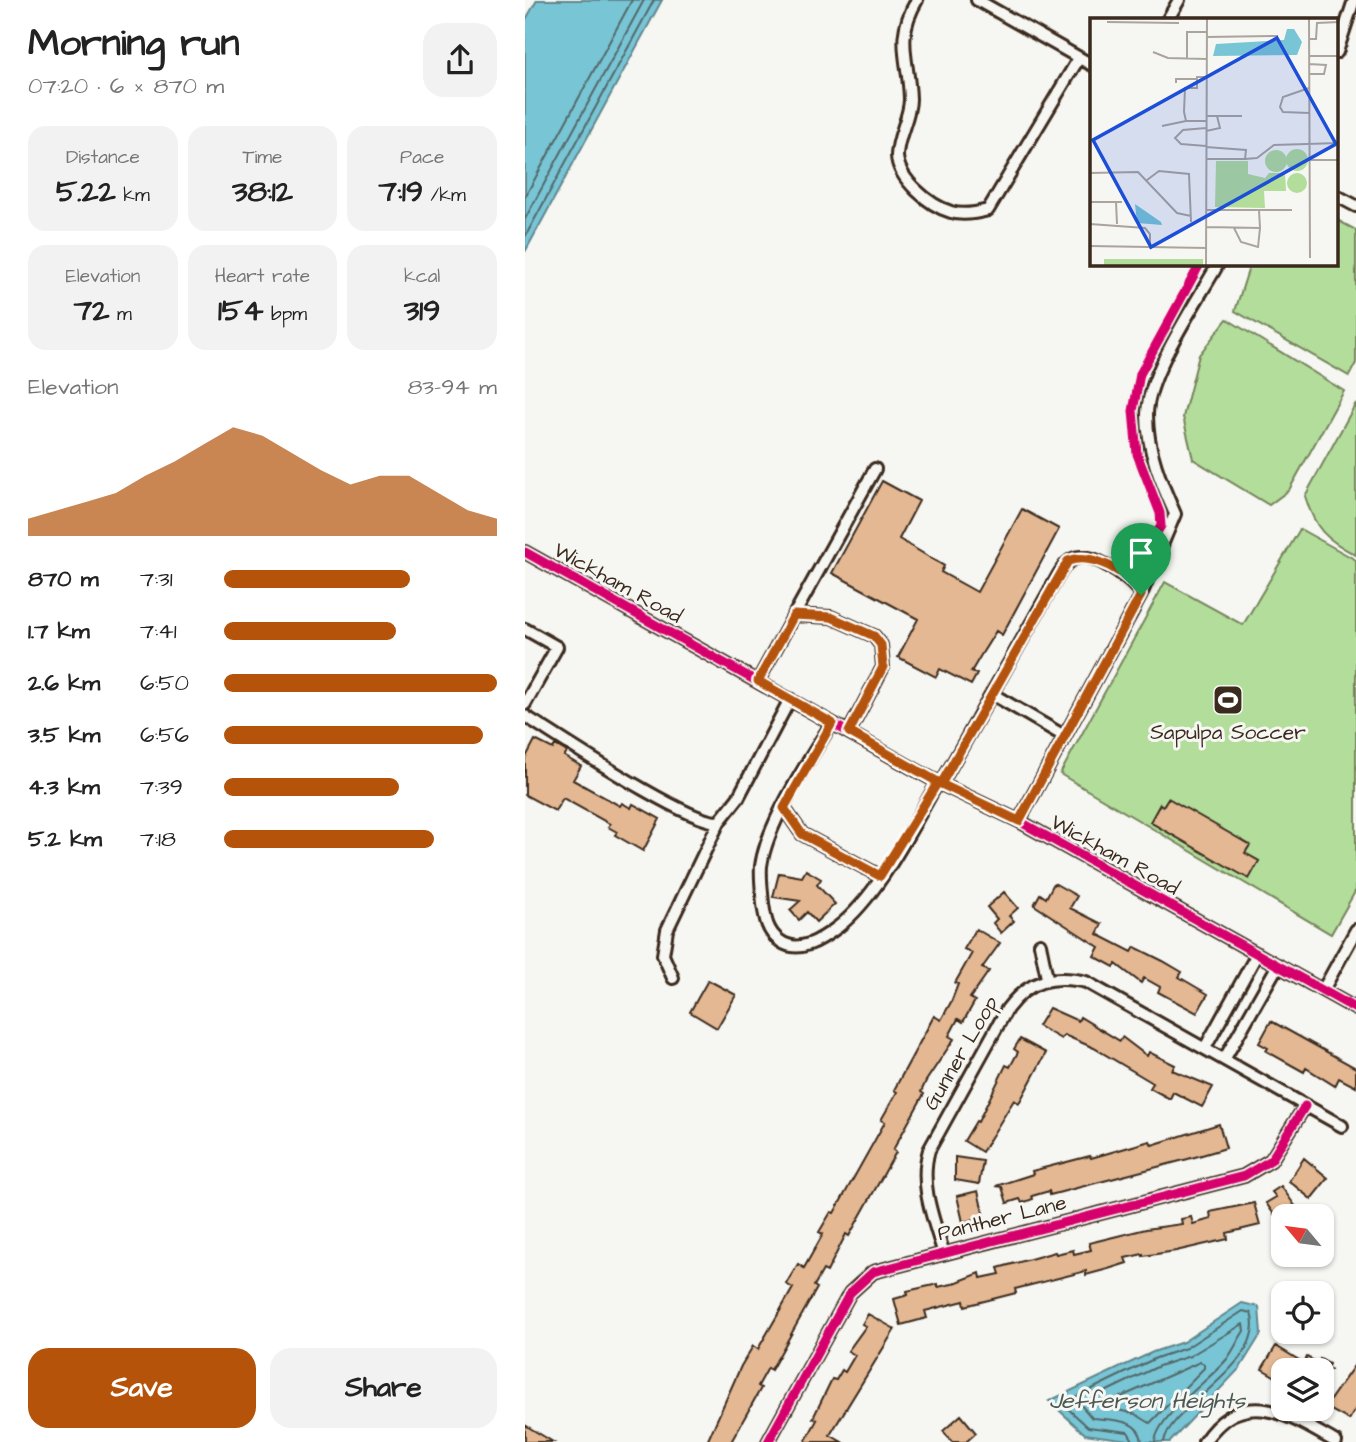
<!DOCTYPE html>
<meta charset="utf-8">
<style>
body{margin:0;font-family:"Architects Daughter",sans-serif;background:#f2f2f2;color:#222;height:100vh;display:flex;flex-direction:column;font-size:26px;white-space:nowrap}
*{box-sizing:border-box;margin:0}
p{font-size:23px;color:#767676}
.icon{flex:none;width:38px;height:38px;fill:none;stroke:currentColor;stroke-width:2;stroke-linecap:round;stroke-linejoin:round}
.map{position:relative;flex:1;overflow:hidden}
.panel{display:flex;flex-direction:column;background:#fff;width:525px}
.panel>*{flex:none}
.needle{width:46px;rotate:299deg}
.fabs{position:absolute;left:746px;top:1204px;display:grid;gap:14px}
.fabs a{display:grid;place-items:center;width:63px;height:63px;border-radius:14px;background:#fff;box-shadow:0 2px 5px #0004;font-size:35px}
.pin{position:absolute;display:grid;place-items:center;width:60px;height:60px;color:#fff;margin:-72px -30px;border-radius:50% 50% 50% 0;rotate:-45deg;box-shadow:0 0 7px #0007}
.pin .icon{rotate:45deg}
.round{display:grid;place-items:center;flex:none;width:74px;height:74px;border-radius:21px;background:#f2f2f2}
.head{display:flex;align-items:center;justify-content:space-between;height:119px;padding:0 28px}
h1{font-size:38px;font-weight:700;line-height:52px}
.metrics{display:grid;grid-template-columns:repeat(3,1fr);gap:10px;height:119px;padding:7px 28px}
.metrics div{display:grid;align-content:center;border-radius:18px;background:#f2f2f2;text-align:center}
.metrics b{font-size:30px;font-weight:700}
.metrics small{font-size:19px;font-weight:400}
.metrics p{font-size:19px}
.chart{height:196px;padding:14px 28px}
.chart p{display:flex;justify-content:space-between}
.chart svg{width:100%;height:126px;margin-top:7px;fill:#b45309;opacity:.7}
.action{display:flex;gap:14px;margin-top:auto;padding:14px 28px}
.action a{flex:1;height:80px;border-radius:21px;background:#b45309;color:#fff;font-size:28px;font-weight:700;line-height:80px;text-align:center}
.action a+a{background:#f2f2f2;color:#222}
ul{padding:0 28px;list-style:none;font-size:23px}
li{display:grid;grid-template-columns:112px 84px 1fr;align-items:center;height:52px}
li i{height:18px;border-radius:9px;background:#b45309}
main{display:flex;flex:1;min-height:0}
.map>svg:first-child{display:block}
.green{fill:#b2dd9b;stroke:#76845c;stroke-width:2}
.water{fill:#78c5d6;stroke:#60878c;stroke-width:2}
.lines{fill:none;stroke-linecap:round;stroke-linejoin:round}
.shore{stroke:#536868;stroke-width:2}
.building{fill:#e3b893;stroke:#3b2a1e;stroke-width:2}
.minor-casing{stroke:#3b2a1e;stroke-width:16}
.minor{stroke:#f6f6f2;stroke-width:10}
.cycleway-casing{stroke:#f6f6f2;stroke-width:13}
.cycleway{stroke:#d6006c;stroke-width:9}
.route-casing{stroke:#fff;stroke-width:14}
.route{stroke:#b45309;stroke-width:9}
.labels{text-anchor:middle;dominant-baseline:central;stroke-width:6;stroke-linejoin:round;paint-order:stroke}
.street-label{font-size:21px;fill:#3b2a1e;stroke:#f6f6f2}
.poi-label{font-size:21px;fill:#3b2a1e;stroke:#f6f6f2}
.water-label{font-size:23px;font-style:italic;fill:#4d5855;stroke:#f6f6f2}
.inset-road{fill:none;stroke:#aba49d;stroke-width:2}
.view{fill:#1d4ed8;fill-opacity:0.15;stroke:#1d4ed8;stroke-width:3.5}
.inset-edge{fill:none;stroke:#3b2a1e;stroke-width:3.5}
</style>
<main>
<section class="panel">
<div class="head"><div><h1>Morning run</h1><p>07:20 · 6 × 870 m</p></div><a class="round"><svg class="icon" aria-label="share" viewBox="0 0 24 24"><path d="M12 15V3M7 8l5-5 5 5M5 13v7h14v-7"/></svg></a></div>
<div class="metrics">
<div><p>Distance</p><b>5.22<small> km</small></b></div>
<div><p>Time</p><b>38:12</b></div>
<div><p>Pace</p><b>7:19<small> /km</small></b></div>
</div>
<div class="metrics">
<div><p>Elevation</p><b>72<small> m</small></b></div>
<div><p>Heart rate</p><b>154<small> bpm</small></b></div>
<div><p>kcal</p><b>319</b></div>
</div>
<div class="chart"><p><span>Elevation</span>83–94 m</p>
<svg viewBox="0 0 160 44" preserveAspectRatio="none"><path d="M0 44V38L10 35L20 32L30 29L40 23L50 18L60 12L70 6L80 9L90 15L100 21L110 26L120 23L130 23L140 29L150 35L160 38V44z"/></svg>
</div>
<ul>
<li><b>870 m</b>7:31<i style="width:68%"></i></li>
<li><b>1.7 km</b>7:41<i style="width:63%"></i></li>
<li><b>2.6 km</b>6:50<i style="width:100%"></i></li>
<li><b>3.5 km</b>6:56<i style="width:95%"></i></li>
<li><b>4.3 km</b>7:39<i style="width:64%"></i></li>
<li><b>5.2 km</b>7:18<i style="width:77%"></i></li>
</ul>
<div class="action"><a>Save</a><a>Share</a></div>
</section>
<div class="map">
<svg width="831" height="1442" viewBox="0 0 831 1442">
<rect width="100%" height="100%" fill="#f6f6f2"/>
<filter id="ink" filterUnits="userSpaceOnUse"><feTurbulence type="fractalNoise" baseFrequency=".0143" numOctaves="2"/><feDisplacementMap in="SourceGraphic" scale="14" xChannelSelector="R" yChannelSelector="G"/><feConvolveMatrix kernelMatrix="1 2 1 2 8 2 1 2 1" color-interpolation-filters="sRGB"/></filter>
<g filter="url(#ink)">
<path class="green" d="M812 220 831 230V363L824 376 710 311 725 264H812Z
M702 319 819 391 764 490 744 505 668 459 658 417 674 355Z
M831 403V555C800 539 790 529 780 496Z
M775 529 831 560V890L806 934 535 774 640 582 718 625Z"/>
<path class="water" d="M12 0H137L0 252V21Z
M717 1303 734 1307 736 1334 715 1368 645 1442H617L560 1434 524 1401 628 1352 658 1342Z"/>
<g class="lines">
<path class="shore" d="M0 197 107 0
M0 219 119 0
M0 237 129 0
M675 1362 679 1364V1368L625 1423 610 1414 580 1407 582 1403Z
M609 1442 603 1432 563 1427 540 1406V1402L631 1358 661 1348 718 1311 726 1313C743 1364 643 1407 639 1442
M617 1442C615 1418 586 1420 567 1418L555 1404 634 1366 665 1356 718 1324 719 1331C713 1340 708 1351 702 1359 685 1380 632 1416 630 1442"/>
</g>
<path class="building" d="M357 481 394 501 374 539 419 566 416 572 452 592 497 509 534 529 477 635 471 631 456 655 446 672 452 674 446 685 415 669 411 677 373 657 393 619 307 573Z
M10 740 28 749 30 745 42 752 39 756 56 766 48 780 95 806 97 803 106 808 108 804 135 819 118 851 90 835 92 832 83 827 85 824 38 798 30 811 0 795V759Z
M643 798 725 845 720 853 734 861 724 879 625 822 635 804 638 806Z
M281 870 296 879 292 885 310 904 291 922 282 912 274 920 265 910 275 901 248 897 254 873 277 877Z
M529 883 552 896 545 908 577 924 572 934 607 952 610 947 638 961 657 972 654 977 683 994 672 1013 633 992 635 987 619 978 616 983 591 964 589 967 569 956 574 947 509 905 515 894 521 898Z
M479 892 493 908 484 916 489 921 476 933 468 923 472 919 462 907Z
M451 929 475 943 457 968 464 971 445 998 450 1001 438 1022 433 1019 424 1036 429 1039 401 1081 396 1092 399 1094 368 1150 371 1152 324 1236 321 1234 302 1272 298 1270 289 1286 292 1288 246 1370 243 1368 233 1386 236 1388 206 1442H182L216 1366 228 1346 233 1349 268 1288 261 1284 273 1264 279 1268 298 1234 294 1232 306 1212 309 1213 360 1122 356 1120 372 1092 369 1090 409 1016 416 1020 426 1002 433 984 430 983 447 953 439 949Z
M183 980 211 995 192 1028 165 1012Z
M524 1008 553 1021 555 1017 595 1041 597 1037 622 1056 624 1052 650 1065 647 1070 688 1087 677 1107 648 1092 645 1099 625 1088 628 1083 569 1048 539 1035 536 1039 513 1026Z
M746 1021 831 1068V1087L814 1078 810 1086 781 1068 779 1072 741 1051 743 1048 734 1043Z
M495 1039 521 1053 494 1103 489 1100 457 1152 439 1141 451 1121 453 1122 481 1065 485 1067 493 1052 489 1049Z
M694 1124 701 1148 663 1159 525 1195 524 1191 507 1196 508 1199 497 1203 495 1199 482 1203 477 1187 471 1186 508 1174 507 1171 565 1156 566 1158 625 1141 627 1145Z
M430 1157 458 1161 454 1184 430 1180Z
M779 1158 803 1178 786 1199 764 1181Z
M756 1186 773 1210 765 1216H758V1227L741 1203 751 1197 747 1192Z
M453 1191 459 1217 438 1222 432 1196Z
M729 1203 735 1225 702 1233 703 1239 651 1251 618 1256V1254L600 1258 602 1263 583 1269 561 1275V1271L490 1289 491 1293 440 1306 439 1301 400 1311 402 1318 376 1325 369 1299 383 1295 382 1291 413 1284V1287L427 1284 455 1273 456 1278 475 1274 473 1268 530 1252 531 1254 548 1250 549 1254 566 1250 564 1243 621 1229 657 1224 656 1219 666 1217 668 1224 686 1219 685 1212Z
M343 1314 370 1329 305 1435 317 1442H280L292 1420 288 1418 307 1379 311 1380 317 1370 320 1372 330 1355 323 1351 341 1326 337 1324Z
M751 1346 779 1363 782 1357 793 1363 795 1359 804 1364 802 1368 807 1370H758V1381L737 1369Z
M831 1363V1408L824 1420 800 1407Z
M436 1415 451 1433 441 1442H427L418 1431Z
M0 1425 28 1442H0Z"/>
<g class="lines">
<g class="minor-casing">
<path id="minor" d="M392 0C369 39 384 59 385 99 385 118 372 136 372 156 373 179 405 206 426 212 438 216 452 213 463 210L554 58
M452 0 567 65
M643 19 654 0
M812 52 829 0
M812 196 831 206
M0 552 416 784 494 821 831 1009
M616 595 650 514C636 483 622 450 622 415 622 374 672 302 693 264
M269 615 350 469
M0 629 32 647 0 704
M233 681 269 615 306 617 349 636 356 645 358 667 324 732
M467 694 539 736
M0 716C34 737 163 824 194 822L213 798 265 699
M307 723C284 760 242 823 236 866 235 878 237 892 238 904 240 918 242 932 255 941 274 955 297 939 313 927 355 894 386 828 413 782
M416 784 534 574C539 566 544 558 555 557 572 555 609 581 616 595L494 821
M259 808 277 834 355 876
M515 944 522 978
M148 978 138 955 142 930 194 822
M798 990 831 930
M680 1048 732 954
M700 1058 753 965
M418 1251C408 1218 394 1184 404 1150L482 1009C503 981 527 974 561 982L817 1126
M243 1442 325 1293 348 1272 719 1176 746 1160 780 1106
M679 1442C718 1384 763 1415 811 1442"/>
</g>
<use href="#minor" class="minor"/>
<g class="cycleway-casing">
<path id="cycleway" d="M0 552 416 784 494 821 831 1009
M608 569 636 526 635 513 612 454 608 411 615 374 675 264
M243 1442 325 1293 348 1272 719 1176 746 1160 780 1106"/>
</g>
<use href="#cycleway" class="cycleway"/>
</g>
</g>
<g class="lines" filter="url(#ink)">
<g class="route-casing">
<path id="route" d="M616 595 494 821 416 784 413 782 324 732 358 667 356 645 349 636 306 617 269 615 233 681 307 723 259 808 277 834 355 876 413 782 416 784 543 561C567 552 604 572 616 595"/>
</g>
<use href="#route" class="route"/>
</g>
<defs>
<g id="stadium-square" transform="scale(1.575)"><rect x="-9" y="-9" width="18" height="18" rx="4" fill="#3b2a1e" stroke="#f6f6f2"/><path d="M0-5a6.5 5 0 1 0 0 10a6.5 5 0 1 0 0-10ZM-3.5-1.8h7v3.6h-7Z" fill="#fff"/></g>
</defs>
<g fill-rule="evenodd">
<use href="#stadium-square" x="703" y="700"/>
</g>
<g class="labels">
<g class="street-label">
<text transform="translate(93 583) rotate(29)">Wickham Road</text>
<text transform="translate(590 855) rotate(29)">Wickham Road</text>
<text transform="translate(436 1053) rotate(-60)">Gunner Loop</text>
<text transform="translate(477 1218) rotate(-14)">Panther Lane</text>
</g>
<g class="poi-label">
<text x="703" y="732">Sapulpa Soccer</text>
</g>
<g class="water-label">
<text x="622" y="1401">Jefferson Heights</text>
</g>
</g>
<g transform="translate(565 18)">
<rect width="248" height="248" fill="#f6f6f2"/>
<path d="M196 142a11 11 0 1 1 22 0a11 11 0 1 1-22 0ZM175 143a11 11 0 1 1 22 0a11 11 0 1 1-22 0ZM126 143H158V156L175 160 179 155H195L196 173H174L175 190 125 189ZM197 165a10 10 0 1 1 20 0a10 10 0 1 1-20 0ZM14 241H113V248H14Z" fill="#b2dd9b"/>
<path d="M197 11H204L212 24 207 37 123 38 126 26 194 22ZM45 186 71 204 72 207 47 205Z" fill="#78c5d6"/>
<path class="inset-road" d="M219 0 220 240M17 4 89 5M117 19 188 18M219 21H226L227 5 249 4M63 34 78 40 117 41M219 38H249M97 41V14H117M219 56H234L236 47 219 46M116 59H107V70H95L94 94 96 103H116M86 65V61H107M219 95 193 94 190 89 193 79 219 70M127 98H152M72 108 96 103M116 113 130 110 127 98H116M116 128 91 126 85 120 93 112 116 110M116 129 156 132 155 141H117M155 141 167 140 184 127 249 125M220 142H249M0 155 48 154 87 195 101 198M57 162 69 153 99 156 101 204M0 184H32M26 184 27 206M117 192H202M0 206 55 210 60 216V231M117 209 170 210 169 192M144 210 151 224 168 229 170 210M0 228 117 230M116 248 117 0"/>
<path class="view" d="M187 20 246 126 61 229 3 122Z"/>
<rect width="248" height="248" class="inset-edge"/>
</g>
</svg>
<div class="fabs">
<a><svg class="needle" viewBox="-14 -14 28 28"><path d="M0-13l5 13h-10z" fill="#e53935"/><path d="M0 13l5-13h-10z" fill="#767676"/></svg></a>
<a><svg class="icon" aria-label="locate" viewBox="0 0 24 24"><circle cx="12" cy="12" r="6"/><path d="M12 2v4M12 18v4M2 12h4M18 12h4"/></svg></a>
<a><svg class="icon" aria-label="layers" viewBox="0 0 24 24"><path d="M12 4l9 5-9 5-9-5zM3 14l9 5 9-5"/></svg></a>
</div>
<div class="pin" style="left:616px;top:595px;background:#1e9e55"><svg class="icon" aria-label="arrive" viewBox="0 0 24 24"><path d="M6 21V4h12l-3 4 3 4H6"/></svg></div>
</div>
</main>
